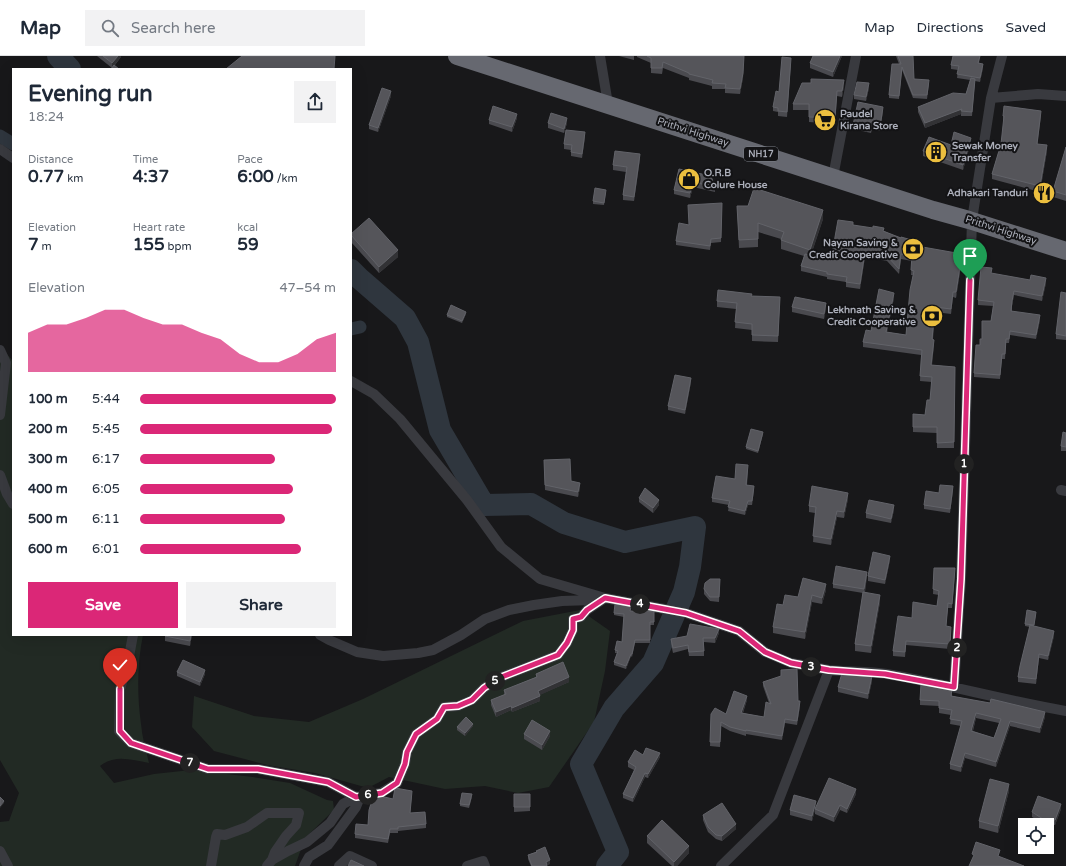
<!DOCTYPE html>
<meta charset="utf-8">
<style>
body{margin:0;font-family:"Varela Round",sans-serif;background:#f2f2f3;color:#1f2937;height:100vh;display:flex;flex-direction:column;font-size:15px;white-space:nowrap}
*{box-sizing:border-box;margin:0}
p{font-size:13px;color:#747a83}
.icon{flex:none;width:22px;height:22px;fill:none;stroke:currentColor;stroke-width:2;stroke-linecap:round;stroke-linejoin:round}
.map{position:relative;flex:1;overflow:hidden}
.drawer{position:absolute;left:12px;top:12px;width:340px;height:568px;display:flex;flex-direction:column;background:#fff;border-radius:0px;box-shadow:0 4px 16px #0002}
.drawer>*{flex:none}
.fabs{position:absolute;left:1018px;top:762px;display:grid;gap:8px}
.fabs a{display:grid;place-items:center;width:36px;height:36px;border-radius:0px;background:#fff;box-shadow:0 4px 16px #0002;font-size:20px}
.pin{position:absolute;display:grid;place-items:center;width:34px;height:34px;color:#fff;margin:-41px -17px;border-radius:50% 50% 50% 0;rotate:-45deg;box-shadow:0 0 4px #0007}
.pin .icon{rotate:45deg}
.km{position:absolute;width:20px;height:20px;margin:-10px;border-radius:50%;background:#222;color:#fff;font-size:11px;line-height:20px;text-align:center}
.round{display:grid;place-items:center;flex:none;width:42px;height:42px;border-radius:0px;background:#f2f2f3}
.overview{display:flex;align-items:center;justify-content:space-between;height:68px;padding:0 16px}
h1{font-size:22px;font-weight:700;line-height:30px}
.figures{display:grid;grid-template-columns:repeat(3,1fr);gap:6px;height:68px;padding:4px 16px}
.figures div{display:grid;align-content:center}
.figures b{font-size:17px;font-weight:700}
.figures small{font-size:11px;font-weight:400}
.figures p{font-size:11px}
.chart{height:112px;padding:8px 16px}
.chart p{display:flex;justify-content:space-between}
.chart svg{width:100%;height:72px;margin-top:4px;fill:#db2777;opacity:.7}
.action{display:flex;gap:8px;margin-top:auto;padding:8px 16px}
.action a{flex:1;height:46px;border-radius:0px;background:#db2777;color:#fff;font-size:16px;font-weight:700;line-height:46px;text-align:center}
.action a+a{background:#f2f2f3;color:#1f2937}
ul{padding:0 16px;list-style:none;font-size:13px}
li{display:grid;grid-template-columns:64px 48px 1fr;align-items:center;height:30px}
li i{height:10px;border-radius:5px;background:#db2777}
header{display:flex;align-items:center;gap:24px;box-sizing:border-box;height:56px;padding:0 20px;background:#fff;border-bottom:1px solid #e0e1e3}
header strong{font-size:19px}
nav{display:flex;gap:22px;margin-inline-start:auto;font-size:14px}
.search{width:280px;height:36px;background:#f2f2f3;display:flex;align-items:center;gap:10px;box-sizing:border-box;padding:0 14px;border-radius:0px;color:#747a83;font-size:15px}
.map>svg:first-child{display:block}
.green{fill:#222a24}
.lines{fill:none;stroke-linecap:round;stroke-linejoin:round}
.canal{stroke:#2f363e;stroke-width:13}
.river{stroke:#2f363e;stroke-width:22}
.street{stroke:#393a3f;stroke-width:10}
.highway{stroke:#666870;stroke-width:18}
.wall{fill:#4a4a4f;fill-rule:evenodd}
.shaded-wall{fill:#323235}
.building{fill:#55555a;stroke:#626369;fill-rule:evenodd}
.route-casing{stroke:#fff;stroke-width:8}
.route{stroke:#db2777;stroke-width:5}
.labels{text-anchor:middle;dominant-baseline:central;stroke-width:4;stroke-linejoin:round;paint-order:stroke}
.shield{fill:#131315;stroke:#7d8088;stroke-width:1}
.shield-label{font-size:9px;font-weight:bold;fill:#abaeb9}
.poi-label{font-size:10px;font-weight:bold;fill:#abaeb9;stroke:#131315;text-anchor:start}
.street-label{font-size:10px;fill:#abaeb9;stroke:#131315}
</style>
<header>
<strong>Map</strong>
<div class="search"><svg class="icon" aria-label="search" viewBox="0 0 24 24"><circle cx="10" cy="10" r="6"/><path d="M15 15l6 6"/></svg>Search here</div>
<nav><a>Map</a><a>Directions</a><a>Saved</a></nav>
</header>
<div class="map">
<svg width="1066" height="810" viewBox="0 0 1066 810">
<rect width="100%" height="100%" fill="#18181a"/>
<path class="green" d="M0 290 12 304 13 312V579H143C137 608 137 639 141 668 142 681 146 694 149 707 132 704 115 698 100 710L114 727 154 718 191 714 253 721 290 727 327 744 333 745 334 754 305 782 295 810H0V766L9 765 19 737 0 704Z
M580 554 610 575 605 615 594 666 549 731 518 737 485 730 445 733 389 721 368 732 315 717 267 709 214 695 192 671 194 640 254 660 309 666 363 643 523 565Z"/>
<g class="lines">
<path class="canal" d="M0 80 13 88
M351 273 360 271"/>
<path class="river" d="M58 0 70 13
M351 214 359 222 405 262 418 286 440 374 484 449 531 448 564 467 625 486 695 471 690 511 684 536 653 607 614 652 581 708 618 796 607 810"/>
<path class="street" d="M600 0 608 48
M991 42 1038 38 1066 40
M0 93 13 102
M833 121 856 0
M0 294 6 307 0 359
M351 325 374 338 400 363 467 444 501 491 540 523 605 542 686 557 739 575 765 596 791 607 829 614
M0 419 7 438 13 448
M1061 434 1066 435
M133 579 128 606 120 633 119 675 131 687 208 713H258L328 726 356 741 358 746 356 751 328 789 309 801 304 810
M954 631 961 523 972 164 991 42 1002 0
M0 795 8 810
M211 810 216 781 217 778 225 779 247 771 267 757H299L296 769 286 780 275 796 272 804
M267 810 272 804 288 795 307 786 330 767 343 748 356 741 381 737 397 727 405 708 407 696 416 678 437 663 444 651 458 650 472 644 484 632 499 622 558 599 567 587 573 574V563L581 561 587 554 605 542 592 544 562 545 534 549 509 554 485 563 461 579 433 594 418 597 383 600 357 596 329 584 320 579
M339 810 350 800 372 810
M467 810 483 805 485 810
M721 810 773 759 829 614C848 616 868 615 887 618 947 628 1006 645 1066 655"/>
<path class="highway" d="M457 0 933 154 969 164 1066 195"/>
</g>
<path class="wall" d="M97 0H121V1L115 9 112 12Z
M619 0H634V4Z
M637 0H744L743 22 740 38 725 37V33H712V30L689 24V22L663 12 662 18 651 17V7L637 1Z
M813 0H842L833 21 810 12V7Z
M896 0H913L914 23 929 28 927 43 913 42 902 14 899 43 889 42V39L899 8Z
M953 0H980L979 7 983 12 980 26 975 25 972 60H961V58L925 72 918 56V51L966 38 970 24 957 22 958 14 951 13V9Z
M791 7 787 61 778 60V56L773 55V51L779 36Z
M844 30 842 41 837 40 835 68 809 66V54H793V48Z
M869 32 866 45 854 43V39Z
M391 40 378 76 369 73V69Z
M883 55 880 75 872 73 871 77 853 73V69Z
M1003 60H1041L1037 88 1047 95 1040 136 992 123V118L1001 88 1004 65H1003Z
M517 62 512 76 489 68V64Z
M548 67H567L564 77 548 72Z
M585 81 582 102 571 100V94L564 93V88Z
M971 86 963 114 923 100V95L951 89Z
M1066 91V145L1053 141V135Z
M640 103 634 145 623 144V139L626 116 613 114V109Z
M679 113 715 131V136L693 131 690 142 674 138V134Z
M606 136 604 149 593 148V145Z
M722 147 721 186 711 187 710 194 676 189V185L689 169Z
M737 150 823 163 811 199 829 203 832 198 853 169 884 175 919 190 962 203 956 242 953 241 951 258 935 256 933 283 934 289 932 309 955 311 954 392H937V377L913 376V358L925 359 930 344 932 326 920 325 921 299 863 291V286L894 242 887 276 906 279 913 219H911L912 205 901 203 899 218 887 205 865 201 860 233 846 231V226L827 223V221L801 215V210L804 200 781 193V183L758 176V191L739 192Z
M351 178 398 201 379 217 351 186Z
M992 218 1046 227 1042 245 1014 239 1012 250V255L1040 264 1036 283 1010 279 1009 287H1006L1005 303H1002L1000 323 974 321V317L980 289 982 283 991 265 993 250 978 249V244Z
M1066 237V284L1056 283V278Z
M752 240 780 241 778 286 752 285V274L735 272 736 253 717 251V245Z
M792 251 826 252 824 263 792 256Z
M466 258 462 267 447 261V259Z
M691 326 685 358 668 354V350Z
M1066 377V395H1061V390Z
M763 378 758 397 746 393V391Z
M544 404 580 432 578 441 545 434Z
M748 414 747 429 754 434 752 449H748L745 459 728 455 729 449 712 446V442L735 423Z
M953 435 950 457 924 453V449Z
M639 442 659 449 653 457 639 446Z
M848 443 844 462 837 461 831 489 813 486 815 457 809 456V450Z
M894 454 891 467 866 462V457Z
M890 504 885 528 868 525V520Z
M934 512 955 517 952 552H948L946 570 951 575 950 593 906 589 905 601 893 600V595L912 562 937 550 939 539 933 538Z
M867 520 865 536 880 546 871 597 855 595V588L863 537 833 532V528Z
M720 523 719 546 710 545 704 538V533Z
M826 534 822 548 812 546 805 583 773 577V571L783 549 798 541Z
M630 555H654V569H650V587H635L632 601 631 600 626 613 614 609V606L617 597H615V594L622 586 624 561 614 559V557Z
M1036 558 1034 570 1054 580 1048 604 1039 602 1036 628 1018 626V621L1030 571 1025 570V568Z
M719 577 715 587 704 586V600H689L688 593 673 597 671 588V583Z
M192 579 190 590 165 585V580Z
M177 616 205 618 200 630 177 620Z
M536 618 569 626 539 639 540 645 512 656 511 654 496 661 491 649V644L504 639V634L536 621Z
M872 625 868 643 838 636V631Z
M763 626 798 645 800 650 797 669 785 667 782 684 746 678V680L730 675 721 670 720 691 710 690 711 658H726L747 644 743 657 764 661 769 647 763 630Z
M952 638V640L1045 661 1040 677 1010 670 996 711 965 702 961 716 950 713V708L961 670 950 668 951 659 939 657V650L920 649V644ZM976 662 999 667 994 682 973 675Z
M473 670 465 680 457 674V671Z
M524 678 550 680 542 694 524 683Z
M643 699 660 701 648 722 645 721 633 746 623 742V738L634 714 628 711V706Z
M1009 735 998 777 979 772V765Z
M514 738H530V755L514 756Z
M856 738 847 757 840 754 834 766 815 758V753Z
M412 739 410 757 426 768V772L398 775V777H390L388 787 355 782V778L368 769 393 743Z
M472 741 469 752 460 750V748Z
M816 750 812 765 790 759V754Z
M1061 753 1055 769 1043 768 1032 761V756Z
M703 759 736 773 722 785 716 783 708 776 703 764Z
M647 780 689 797 677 810H672L647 787Z
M536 795 550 808 547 809V810H531L528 803V799L536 796Z"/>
<path class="shaded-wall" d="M118 0H121V1L112 12V7Z
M744 0 743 22 740 38V33Z
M840 0H842L833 21V16Z
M983 8V12L980 26V22Z
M844 24V30L842 41V35Z
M869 27V32L866 45V41Z
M391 35V40L378 76V72Z
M883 51V55L880 75V71Z
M962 53 961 58 925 72V67Z
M1041 55V60L1037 93V88Z
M517 58V62L512 76V71Z
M567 62V67L564 77V73Z
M585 76V81L582 102V98Z
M971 82V86L963 114V109Z
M1047 89V95L1040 136V130Z
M640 98V103L634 145V141Z
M693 126V131L690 142V137Z
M823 154V163L810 202V194Z
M398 194V201L379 217V211Z
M865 196V201L860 233V228Z
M901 198V203L899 218V213Z
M962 198V203L956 242V236Z
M1046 222V227L1042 245V240Z
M1014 235V239L1012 250V245Z
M953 236V241L951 258V253Z
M894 237V242L886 281V276Z
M826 247V252L824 263V258Z
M466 256V258L462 267V265Z
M1040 259V264L1036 283V279Z
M934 284V289L931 315V309Z
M691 322V326L685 358V354Z
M763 376V378L758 397V395Z
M580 427V432L578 441V436Z
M754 430V434L752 449V445Z
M953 430V435L950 457V453Z
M848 437V443L844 462V456Z
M659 444V449L653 457V452Z
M748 445V449L745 459V455Z
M894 449V454L891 467V463Z
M837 455V461L831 489V483Z
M890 500V504L885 528V524Z
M867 516V520L864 538V533Z
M826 528V534L822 548V542Z
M812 539V546L805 583V576Z
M880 539V546L871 597V590Z
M719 573V577L715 587V582Z
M1054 575V580L1048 604V600Z
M191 579H192L190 590V585Z
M631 598V600L626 613V610Z
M1039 598V602L1036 628V623Z
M205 614V618L200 630V626Z
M872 620V625L868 643V638Z
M569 621V626L538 640V635Z
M540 640V645L512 656V652Z
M747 640V644L741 661V657Z
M800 645V650L797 669V665Z
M511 650V654L496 661V656Z
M1045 656V661L1040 677V672Z
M976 657V662L971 680V675Z
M785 663V667L782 684V680Z
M1010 665V670L996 711V706Z
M473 668V670L465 680V677Z
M550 675V680L542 694V689Z
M660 697V701L648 722V718Z
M965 697V702L961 716V711Z
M645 717V721L633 746V742Z
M1009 728V735L998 777V770Z
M856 733V738L847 757V753Z
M4 745V747L0 752V750Z
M816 745V750L812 765V760Z
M1061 748V753L1055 769V764Z
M840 749V754L834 766V761Z
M736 768V773L722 785V780Z
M689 790V797L677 810H674V806Z
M550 804V808L546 809V806Z"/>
<path class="building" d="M103 0H118L112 7Z
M242 0H335L334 13H226Z
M647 0H744L743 17 740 33 725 32 726 28 712 27 713 24 689 18V17L663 6 662 12H651V2Z
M813 0H840L833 16 810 7Z
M898 0H913L914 23 929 24 927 39H913L902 11 899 40 889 39 892 8H901Z
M953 0H980L978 7 983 8 980 22 957 18 959 10 951 9Z
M782 1 791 2 787 56 778 55V52L773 51 776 35 779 36Z
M114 9 119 13H111Z
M971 22 975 23 972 56 961 55 962 53 925 67 918 51 953 37 966 38Z
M811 23 844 24 842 35H837L835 62 809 61V48H793L802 27H811Z
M857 26 869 27 866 41 854 39Z
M382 32 391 35 378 72 369 69Z
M858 46 883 51 880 71 872 69 871 73 853 69Z
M493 50 517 58 512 71 489 64Z
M1004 50 1041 55 1037 88 1047 89 1040 130 992 118 1001 88 1004 60H1003Z
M551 57 567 62 564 73 548 67Z
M566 74 585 76 582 98 571 96 572 89 564 88Z
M954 76 971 82 963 109 923 95 929 81 951 89Z
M1066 91V139L1053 135Z
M615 95 640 98 634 141 623 139 627 111 613 109Z
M679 113 711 120 715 131 693 126 690 137 674 134Z
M595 132 606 134 604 147 593 145Z
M754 132 823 154 810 194 781 184 784 176 758 167V183L739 184 737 150H748Z
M722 147 721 182 711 183 710 190 676 185 679 167 689 169 688 149Z
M369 162 398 194 379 211 351 179V178Z
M838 164 853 166V169L873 172V170L884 172 883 175 901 182V181L919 186 917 190 962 198 956 236H953L951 253 935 251 932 283 934 284 931 309 955 311 954 386 937 387V371H913V358L925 359 927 344H930L932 321 920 320 922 294 863 286 866 274 871 275 879 233 894 237 886 276 906 279 910 234 914 215 911 214 912 199 901 198 899 213 887 200 865 196 860 228 846 226 847 221 827 218V216L801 210 805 198 829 203 830 197 832 198Z
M981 211 992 212 991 217 1030 224 1031 219 1046 222 1042 240 1014 235 1012 245 1011 255 1040 259 1036 279 1010 275 1009 283H1006L1005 298H1002L1000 319 974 317 976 289H980V283H982V265H991L994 246 978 244Z
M718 234 752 238 751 240 780 241 778 280 752 279V268L735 266 737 247 717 245Z
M1061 236 1066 237V280L1056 278Z
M795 241 826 247 824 258 792 251Z
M451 249 466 256 462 265 447 259Z
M675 319 691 322 685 354 668 350Z
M751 373 763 376 758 395 746 391Z
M1063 376 1066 377V391L1061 390Z
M570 403 571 425 580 427 578 436 545 429 544 404Z
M736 408 748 409 746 429 754 430 752 445H748L745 455 728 451 730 445 712 442 716 420 735 423Z
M940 429 953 430 950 453 924 449 926 435 939 437Z
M812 430 848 437 844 456 837 455 831 483 813 480 816 451 809 450Z
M645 432 659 444 653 452 639 442Z
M869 444 894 449 891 463 866 457Z
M873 496 890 500 885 524 868 520Z
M836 510 867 516 864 533 833 528Z
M934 512H955L952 548 948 547 946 570 951 571 950 588 906 585 905 596 893 595 898 560 912 562 913 546 937 550 939 535 933 533Z
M803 522 826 528 822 542 812 539 805 576 773 571 777 548 783 549 785 539 798 541Z
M710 523H720L719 541H710L704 533 705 527Z
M863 536 880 539 871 590 855 588Z
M615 548 631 551 630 555H654V566H650V584H635L632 598H631L626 610 614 606 618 595 615 594 617 585 622 586 624 558 614 557Z
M1027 554 1036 556 1034 569 1025 568Z
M690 568 719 573 715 582H703L704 595 689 596 688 589 673 592 671 583 687 580Z
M1030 569 1054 575 1048 600 1039 598 1036 623 1018 621 1020 610Z
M165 579H191L190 585 165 580Z
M183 604 205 614 200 626 177 616Z
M563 606 569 621 538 635 540 640 512 652 511 650 496 656 491 644 506 638 504 634 537 621 536 618Z
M797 613 798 645H800L797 665 785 663 782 680 746 674V675L730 671 721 666 720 686H710L711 658 715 652 726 658 734 635 747 640 741 657 764 661 766 646 771 648 763 626 781 620V614Z
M842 617 862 618 872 620 868 638 838 631Z
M921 628 937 629 952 633 951 640 990 647 991 643 1045 656 1040 672 1010 665 996 706 965 697 961 711 950 708 962 665 950 663 952 654 939 652V645L920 644ZM976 657 1001 663 994 682 971 675Z
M466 661 473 668 465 677 457 671Z
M532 664 550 675 542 689 524 678Z
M646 692 660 697 648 718 645 717 633 742 623 738 636 711 628 706 635 694 643 699Z
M829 722 856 733 847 753 840 749 834 761 815 753Z
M990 723 1009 728 998 770 979 765Z
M395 732 412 735 410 757 425 756 426 768 398 771V773H390L388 783 355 778 356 768 368 769 369 754 373 741 380 740 393 743Z
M462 737 472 738 469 749 460 748Z
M514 738H530V751H514Z
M794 739 816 745 812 760 790 754Z
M1038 740 1061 748 1055 764 1043 763 1032 756Z
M0 741 4 745 0 750Z
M722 747 736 768 722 780 716 779 708 771 703 759Z
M662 764 689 790 674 806 647 780Z
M976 786 1000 794 998 800 1024 810H969L974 799 972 798Z
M545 791 550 804 546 806 547 810H532L528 799 537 796 536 795Z
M351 804 364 810H348Z"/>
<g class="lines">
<g class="route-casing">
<path id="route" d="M120 633V675L131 687 208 713H258L328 726 356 741 382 737 397 727 405 708 407 696 416 678 437 663 444 651 458 650 472 644 484 632 499 622 558 599 567 587 573 574V563L581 561 587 554 605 542 686 557 739 575 765 596 791 607 829 614 885 618 954 631 961 523 970 224"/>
</g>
<use href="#route" class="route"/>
</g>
<defs>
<g id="supermarket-disc" transform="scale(1.15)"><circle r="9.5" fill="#ecbf3f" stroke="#131315"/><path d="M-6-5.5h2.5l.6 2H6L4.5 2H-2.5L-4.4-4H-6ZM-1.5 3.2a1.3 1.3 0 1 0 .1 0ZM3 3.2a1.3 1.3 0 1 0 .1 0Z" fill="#111"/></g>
<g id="building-disc" transform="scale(1.15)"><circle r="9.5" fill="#ecbf3f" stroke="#131315"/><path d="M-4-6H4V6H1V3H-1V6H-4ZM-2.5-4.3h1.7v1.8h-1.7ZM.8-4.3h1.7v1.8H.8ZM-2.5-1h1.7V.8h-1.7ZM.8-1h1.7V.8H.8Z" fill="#111"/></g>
<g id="shop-disc" transform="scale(1.15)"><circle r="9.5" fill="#ecbf3f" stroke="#131315"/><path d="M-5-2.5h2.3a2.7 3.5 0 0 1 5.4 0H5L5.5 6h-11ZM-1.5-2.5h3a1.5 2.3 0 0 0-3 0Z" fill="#111"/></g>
<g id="restaurant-disc" transform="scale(1.15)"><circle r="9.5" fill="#ecbf3f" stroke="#131315"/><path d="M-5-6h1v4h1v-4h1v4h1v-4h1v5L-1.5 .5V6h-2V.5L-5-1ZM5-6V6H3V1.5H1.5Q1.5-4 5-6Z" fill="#111"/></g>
<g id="bank-disc" transform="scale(1.15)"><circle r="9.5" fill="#ecbf3f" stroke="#131315"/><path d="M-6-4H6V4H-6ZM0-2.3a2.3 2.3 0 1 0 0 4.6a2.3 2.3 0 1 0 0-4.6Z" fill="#111"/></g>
</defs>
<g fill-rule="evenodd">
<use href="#supermarket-disc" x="825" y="64"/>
<use href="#building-disc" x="936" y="96"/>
<use href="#shop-disc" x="689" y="123"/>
<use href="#restaurant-disc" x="1044" y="137"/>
<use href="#bank-disc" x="913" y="193"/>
<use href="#bank-disc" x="932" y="260"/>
</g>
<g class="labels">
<rect class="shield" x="744" y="91" width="34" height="14" rx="3"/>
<g class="shield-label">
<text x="761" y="98">NH17</text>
</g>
<g class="poi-label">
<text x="840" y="58">Paudel<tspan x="840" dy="12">Kirana Store</tspan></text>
<text x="952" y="90">Sewak Money<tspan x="952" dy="12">Transfer</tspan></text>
<text x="704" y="117">O.R.B<tspan x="704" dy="12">Colure House</tspan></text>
<text x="1028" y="137" text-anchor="end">Adhakari Tanduri</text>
<text x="898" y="187" text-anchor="end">Nayan Saving &amp;<tspan x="898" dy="12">Credit Cooperative</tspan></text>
<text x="916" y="254" text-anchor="end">Lekhnath Saving &amp;<tspan x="916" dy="12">Credit Cooperative</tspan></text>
</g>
<g class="street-label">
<text transform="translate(693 76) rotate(18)">Prithvi Highway</text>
<text transform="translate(1001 174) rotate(18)">Prithvi Highway</text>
</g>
</g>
</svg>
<div class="fabs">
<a><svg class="icon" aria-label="locate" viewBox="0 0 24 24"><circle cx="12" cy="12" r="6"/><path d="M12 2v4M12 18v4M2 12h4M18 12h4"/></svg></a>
</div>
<div class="pin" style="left:970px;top:224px;background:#1e9e55"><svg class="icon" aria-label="arrive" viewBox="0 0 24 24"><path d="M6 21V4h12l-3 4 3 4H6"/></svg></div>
<div class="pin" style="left:120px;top:633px;background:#d93025"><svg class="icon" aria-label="check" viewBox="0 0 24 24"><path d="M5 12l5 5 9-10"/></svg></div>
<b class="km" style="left:964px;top:408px">1</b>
<b class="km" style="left:957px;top:592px">2</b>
<b class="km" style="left:811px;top:611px">3</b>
<b class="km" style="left:640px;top:548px">4</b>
<b class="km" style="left:495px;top:625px">5</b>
<b class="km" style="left:368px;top:739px">6</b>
<b class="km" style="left:190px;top:707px">7</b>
<section class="drawer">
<div class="overview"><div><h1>Evening run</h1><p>18:24</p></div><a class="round"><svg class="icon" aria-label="share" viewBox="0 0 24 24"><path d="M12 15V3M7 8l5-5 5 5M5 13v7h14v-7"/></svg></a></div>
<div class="figures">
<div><p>Distance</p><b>0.77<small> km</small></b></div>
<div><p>Time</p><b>4:37</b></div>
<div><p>Pace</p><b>6:00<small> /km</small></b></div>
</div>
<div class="figures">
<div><p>Elevation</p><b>7<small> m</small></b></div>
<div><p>Heart rate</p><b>155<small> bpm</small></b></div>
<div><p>kcal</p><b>59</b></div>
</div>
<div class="chart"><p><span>Elevation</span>47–54 m</p>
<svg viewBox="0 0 160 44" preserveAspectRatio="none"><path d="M0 44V20L10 15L20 15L30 11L40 6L50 6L60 11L70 15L80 15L90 20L100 24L110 33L120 38L130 38L140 33L150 24L160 20V44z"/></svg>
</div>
<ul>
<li><b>100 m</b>5:44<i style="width:100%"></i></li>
<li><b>200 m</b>5:45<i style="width:98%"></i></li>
<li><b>300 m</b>6:17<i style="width:69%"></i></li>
<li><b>400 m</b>6:05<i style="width:78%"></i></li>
<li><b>500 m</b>6:11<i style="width:74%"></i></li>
<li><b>600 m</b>6:01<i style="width:82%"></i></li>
</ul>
<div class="action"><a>Save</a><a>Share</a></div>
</section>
</div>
